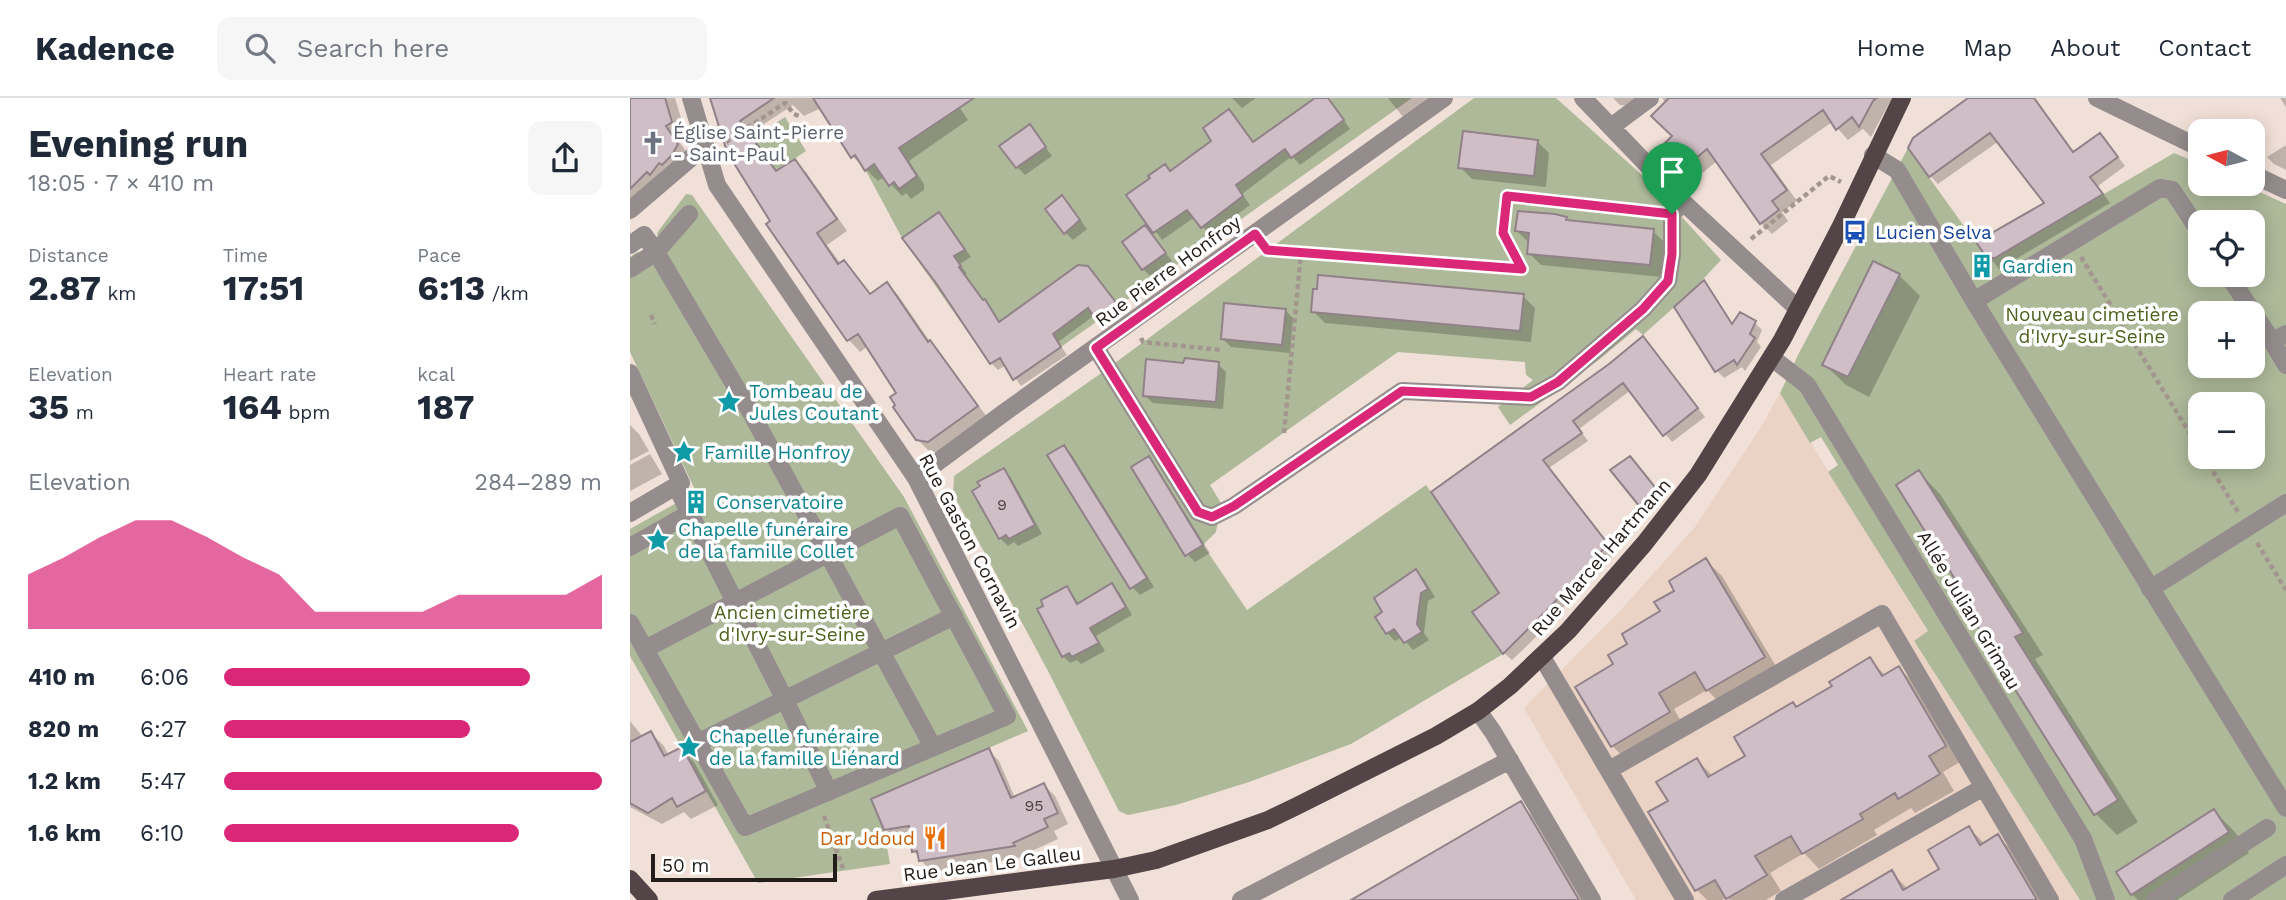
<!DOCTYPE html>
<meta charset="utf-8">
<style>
body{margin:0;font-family:"Work Sans",sans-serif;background:#f6f6f7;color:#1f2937;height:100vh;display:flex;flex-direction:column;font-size:26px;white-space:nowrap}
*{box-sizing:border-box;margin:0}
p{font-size:23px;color:#747a83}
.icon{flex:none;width:38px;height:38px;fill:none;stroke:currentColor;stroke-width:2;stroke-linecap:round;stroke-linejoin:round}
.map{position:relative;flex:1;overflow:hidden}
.details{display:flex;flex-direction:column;background:#fff;width:630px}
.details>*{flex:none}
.needle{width:46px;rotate:277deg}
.buttons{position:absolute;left:1558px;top:21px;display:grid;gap:14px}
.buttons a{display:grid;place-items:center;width:77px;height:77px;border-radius:14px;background:#fff;box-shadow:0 4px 18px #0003;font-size:35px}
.scale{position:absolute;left:21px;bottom:18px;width:186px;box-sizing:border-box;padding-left:7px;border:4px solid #231d1a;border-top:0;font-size:19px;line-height:24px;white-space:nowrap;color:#231d1a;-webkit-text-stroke:5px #fff;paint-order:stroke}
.pin{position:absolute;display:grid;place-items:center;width:60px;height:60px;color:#fff;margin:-72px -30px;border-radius:50% 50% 50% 0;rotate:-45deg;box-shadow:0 0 7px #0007}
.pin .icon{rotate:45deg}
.round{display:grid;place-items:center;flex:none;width:74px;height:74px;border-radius:14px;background:#f6f6f7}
.summary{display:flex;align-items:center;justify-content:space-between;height:119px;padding:0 28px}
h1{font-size:38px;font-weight:700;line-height:52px}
.figures{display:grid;grid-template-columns:repeat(3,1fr);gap:10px;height:119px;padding:7px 28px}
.figures div{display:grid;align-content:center}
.figures b{font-size:35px;font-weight:700}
.figures small{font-size:19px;font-weight:400}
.figures p{font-size:19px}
.chart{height:196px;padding:14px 28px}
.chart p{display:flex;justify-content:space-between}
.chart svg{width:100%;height:126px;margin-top:7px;fill:#db2777;opacity:.7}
ul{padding:0 28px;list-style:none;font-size:23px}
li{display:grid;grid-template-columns:112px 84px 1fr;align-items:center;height:52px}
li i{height:18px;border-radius:9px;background:#db2777}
header{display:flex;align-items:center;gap:42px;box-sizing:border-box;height:98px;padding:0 35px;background:#fff;border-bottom:2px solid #e0e1e3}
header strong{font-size:33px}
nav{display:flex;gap:38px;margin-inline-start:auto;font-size:24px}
.search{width:490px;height:63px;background:#f6f6f7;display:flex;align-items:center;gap:18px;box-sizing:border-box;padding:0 24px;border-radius:14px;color:#747a83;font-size:26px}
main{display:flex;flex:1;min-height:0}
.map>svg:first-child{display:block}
.built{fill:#ead2c5}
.green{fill:#aeb99a;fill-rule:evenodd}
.shadow{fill:#0003}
.building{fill:#cfbec6;stroke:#918189;stroke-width:2}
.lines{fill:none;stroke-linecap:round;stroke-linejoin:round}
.path{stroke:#a3968f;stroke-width:4.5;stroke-dasharray:5 3.5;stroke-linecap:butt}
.minor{stroke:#948c8d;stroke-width:18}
.major{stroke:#534547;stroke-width:18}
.route-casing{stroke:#fff;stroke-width:14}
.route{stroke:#db2777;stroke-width:9}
.labels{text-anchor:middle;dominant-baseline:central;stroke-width:7;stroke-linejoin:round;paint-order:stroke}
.number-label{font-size:16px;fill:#4e4545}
.worship-label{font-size:19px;fill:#5b616d;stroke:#fff;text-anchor:start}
.transit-label{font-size:19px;fill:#164399;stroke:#fff;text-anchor:start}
.culture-label{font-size:19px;fill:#0d838f;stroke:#fff;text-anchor:start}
.street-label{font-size:19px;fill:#231d1a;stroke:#fff}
.park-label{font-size:19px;fill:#4e601b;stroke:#fff}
.food-label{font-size:19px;fill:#c56008;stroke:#fff;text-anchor:end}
</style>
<header>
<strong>Kadence</strong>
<div class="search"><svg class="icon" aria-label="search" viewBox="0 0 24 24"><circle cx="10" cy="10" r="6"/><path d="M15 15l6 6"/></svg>Search here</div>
<nav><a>Home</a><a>Map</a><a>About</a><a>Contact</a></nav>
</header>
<main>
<section class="details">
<div class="summary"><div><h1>Evening run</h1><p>18:05 · 7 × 410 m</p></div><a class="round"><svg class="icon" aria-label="share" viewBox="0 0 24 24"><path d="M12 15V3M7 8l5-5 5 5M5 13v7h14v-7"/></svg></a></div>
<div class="figures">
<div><p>Distance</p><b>2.87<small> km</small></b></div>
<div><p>Time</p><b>17:51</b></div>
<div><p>Pace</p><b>6:13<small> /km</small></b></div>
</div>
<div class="figures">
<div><p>Elevation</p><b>35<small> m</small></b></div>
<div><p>Heart rate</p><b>164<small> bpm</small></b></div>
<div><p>kcal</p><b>187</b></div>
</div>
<div class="chart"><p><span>Elevation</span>284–289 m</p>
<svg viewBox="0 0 160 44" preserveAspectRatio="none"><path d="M0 44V25L10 19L20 12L30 6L40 6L50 12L60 19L70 25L80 38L90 38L100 38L110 38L120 32L130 32L140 32L150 32L160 25V44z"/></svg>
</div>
<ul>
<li><b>410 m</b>6:06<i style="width:81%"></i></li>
<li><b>820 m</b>6:27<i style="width:65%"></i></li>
<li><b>1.2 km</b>5:47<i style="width:100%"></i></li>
<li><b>1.6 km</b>6:10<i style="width:78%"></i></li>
</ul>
</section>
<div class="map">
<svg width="1656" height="802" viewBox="0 0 1656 802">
<rect width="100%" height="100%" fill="#f1e0d7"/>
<path class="built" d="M1150 295 1298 534 1284 544 1450 802H1006L894 610 988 515 1065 429 1131 329Z"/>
<path class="green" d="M185 0H782L383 283 370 260 360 266 272 140 236 73 198 23Z
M844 0H926L1022 86 1091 162 1062 193 1013 237 1006 231 970 261 880 327 868 309 903 282 896 277 895 264 768 254 580 387 591 405 586 434 573 447 617 512 796 387 869 495 842 514 873 556 721 646 619 684 546 707 498 717 489 713 418 573 323 396 324 378 470 276Z
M155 19 176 53 146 73 122 41Z
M1278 50 1359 163 1544 55 1570 66V86H1612L1656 106V802H1450L1284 543 1298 533 1198 374 1208 367 1191 339 1180 345 1150 295 1169 255ZM1570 124H1622V177H1570ZM1570 215H1622V268H1570ZM1570 306H1622V359H1570Z
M56 96 62 97 274 399 398 633 241 701 254 732 260 766 128 785 0 558V431L66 394 0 254V159L7 154 13 155 28 141 27 135Z"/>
<path class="shadow" d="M0 0H45L57 40 50 45 63 63 33 88 0 122Z
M82 0H338L328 7 338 22 279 63 294 86V92L281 101 276 95 272 98 254 79 248 83 222 58 191 10 174 18 163 7 120 35 148 74 164 63 176 74 217 133 197 147 211 166 214 164 241 197 257 186 268 197 303 248 358 320 310 355 299 353 287 341 268 296 238 248 230 254 219 242 138 126 143 123Z
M602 0H626L612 10Z
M688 0H698L720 31 670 67 662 58 612 96 620 107 580 137 565 119 532 142 499 97 616 37 624 45Z
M758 0H799V1L773 19Z
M983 0H1029L1013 10 990 7Z
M1032 0H1262L1241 39 1233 31 1218 42 1202 24 1141 67 1167 103 1152 114 1158 123 1142 136 1131 125 1087 63 1065 81 1033 49 1044 38 1036 5Z
M1340 0H1403L1444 56 1478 46 1495 68 1468 88 1480 105 1369 171 1348 145 1417 105 1369 43 1308 86 1300 78Z
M1650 0H1656V9Z
M400 29 422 58 395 77 387 69Z
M907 43 919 55 916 89 842 81 830 69Z
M1656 47V72L1644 66 1637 59Z
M439 107 457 131 443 142 435 134Z
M309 116 316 123 341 159 330 166 337 176 335 177 354 203 361 210 370 225 465 178 494 215 475 229 465 217 428 244 437 257 391 288 376 267 368 272 361 265 275 140Z
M936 121 940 124 1023 133 1035 145 1032 179 911 167 899 155 900 146 887 133Z
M515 129 542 163 521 179 513 171Z
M1269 177 1290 198 1239 299 1216 287 1194 266Z
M1074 184 1081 192 1103 227 1125 225 1132 232 1127 244 1131 249 1115 273 1112 269 1094 280 1086 272Z
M893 198 905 210 901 244 695 225 683 213Z
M655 212 663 220 660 255 601 249 593 241Z
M1013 240 1075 319 1042 344 1001 292 949 331 958 343 919 370 984 455 904 541 882 562 874 555 871 496 803 394 980 267Z
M588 266 596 274 593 311 523 305 514 297 555 267Z
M0 327 9 336 19 353 0 363Z
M434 349 442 357 524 489 510 497 502 489Z
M20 356 32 376 0 393V367Z
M518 361 526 369 580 455 565 464 557 456Z
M1008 368 1032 398 1019 416 983 372Z
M373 372 381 380 412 436 388 448 384 444 378 448 370 440Z
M1289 374 1310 396 1413 557 1405 561 1508 724 1487 737 1466 716 1364 555 1367 553Z
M1076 463 1092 478 1150 575 1093 608 1077 592 1044 611 1055 630 998 663 982 648 985 567 1000 546 1032 514 1046 493Z
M786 473 794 481 805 499 798 503 794 535 799 542 783 552 772 539 765 543 757 535 755 514Z
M482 487 489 494 502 517 466 538 475 553 451 566 447 562 440 565 433 558 437 490 449 506Z
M1240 562 1256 578 1269 570 1285 586 1330 664 1313 674 1324 693 1285 715 1281 710 1244 732 1247 737 1189 771 1174 755 1140 775 1151 793 1136 802H1100L1097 799 1092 802H1077L1067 792 1040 704 1067 662 1083 678 1117 659 1167 610 1205 589Z
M0 623 13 639 21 635 34 648 39 658 51 651 64 664 88 707 61 721 54 714 32 726 0 709Z
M358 652 369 663 385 700 414 687 425 698 438 726 424 733 428 741 393 757 394 759 301 774 284 753 282 739 266 742 255 731Z
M890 706 906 721 953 802H725Z
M1584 713 1605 734 1619 755 1547 802H1508L1502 796Z
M1339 730 1355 746 1368 739 1384 754 1412 802H1214L1261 774 1278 791 1312 771Z"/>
<path class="building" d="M0 0H35L42 24 36 28 48 46 42 57 32 67 29 65 20 77 17 74 0 91Z
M80 0H144L110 23 146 73 165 61 207 121 187 135 208 166 214 162 240 196 257 184 298 244 300 242 348 308 298 344 286 342 263 309 265 307 260 299 266 295 228 236 217 243 136 126 140 123 97 54Z
M183 0H344L269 50 287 78 269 91 264 84 259 88 244 66 235 73 225 57 221 60Z
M685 0H698L714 22 661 60 655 51 606 87 613 98 571 130 557 112 523 135 496 97 520 80 518 78 535 66 540 73 581 43 573 30 599 11 623 44Z
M1039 0H1247L1243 3 1229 29 1222 19 1206 32 1193 12 1131 56 1157 92 1142 103 1149 112 1130 126 1077 51 1053 71 1031 49 1042 38 1021 18Z
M1338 0H1404L1443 54 1470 35 1488 59 1460 79 1473 96 1365 160H1357L1346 144 1414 105 1360 35 1299 79 1278 50 1283 40Z
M400 26 416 49 386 70 369 48Z
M833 33 908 42 904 78 828 70Z
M432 97 450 122 434 136 415 111Z
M888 113 925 116 937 119 936 122 1024 131 1020 167 897 156 899 135 885 133Z
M309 114 335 152 324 158 331 168 329 169 353 202 355 201 369 224 448 167 458 168 488 207 467 223 458 210 423 236 431 249 383 282 370 260 360 266 306 185 272 140Z
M515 127 536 155 512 172 492 144Z
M1243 163 1270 176 1218 279 1192 267Z
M688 177 894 196 890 233 681 214 683 191H687Z
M1074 182 1102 226 1110 214 1126 223 1120 236 1125 240 1107 267 1104 262 1085 274 1044 209Z
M594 205 656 211 652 247 591 241Z
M1013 238 1068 310 1033 338 993 285 943 323 952 335 913 362 978 446 920 509 873 556 842 514 869 495 801 394 979 266Z
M555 260 589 264 586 304 513 298 516 261 553 265Z
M434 347 517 480 500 491 417 357Z
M519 358 573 447 555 458 501 369Z
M1000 358 1025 389 1010 409 980 372Z
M374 370 405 427 379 441 376 437 369 441 342 393 350 388 347 384Z
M1289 372 1393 535 1385 539 1488 702 1464 717 1362 555 1365 553 1345 525 1350 521 1266 387Z
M1076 460 1135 559 1076 593 1065 574 1029 595 1040 614 981 649 945 589 983 566 978 557 997 546 992 536 1030 513 1024 504 1044 493 1039 483Z
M786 471 798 491 791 495 787 526 792 534 774 545 764 531 756 536 745 519 752 514 744 500Z
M482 485 496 509 460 530 469 545 442 559 439 555 432 559 407 511 413 508 411 502 437 488 447 506Z
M1240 559 1252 578 1269 568 1316 648 1299 658 1310 676 1268 701 1265 695 1230 716 1233 721 1172 756 1161 738 1125 758 1137 777 1096 801 1085 782 1065 793 1018 714 1038 703 1026 684 1067 660 1078 679 1115 658 1104 639 1163 604 1166 609 1202 588 1199 584Z
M21 633 34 658 52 649 76 693 47 709 42 700 18 715 0 705V644Z
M359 650 381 700 414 685 428 715 414 721 418 729 383 745 385 748 289 763 287 753 282 754 279 728 254 732 241 701Z
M891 703 949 802H721Z
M1584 711 1599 734 1501 797 1486 774Z
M1339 728 1350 747 1368 736 1407 802H1211L1262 772 1273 792 1309 771 1298 752Z"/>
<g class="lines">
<path class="path" d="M96 44 155 5 164 16 171 19
M1121 141 1199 78 1211 84
M636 151 892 171 873 135 877 98 1025 114
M1451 159 1570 352
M21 217 25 226
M511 240 513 244 592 252
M654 335 671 155
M1574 359 1608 414
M1627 445 1656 492
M194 718 214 773"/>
<path class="minor" d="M61 0 87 87 286 380 500 802
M953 0 1053 104 1168 211
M1467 0 1570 50
M981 29 1020 0
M1243 57 1267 72 1344 203 1656 710
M1622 76 1656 92
M0 112 75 48
M0 147 14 137 26 154 120 313 303 649
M0 171 26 154 59 116
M1598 177 1642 243 1656 236
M1344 203 1530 90 1542 92 1570 134
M1642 243 1656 267
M466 250 568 414 582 419 604 408 772 293 901 299 928 284 1013 211 1038 183 1042 157V116L1053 104
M1142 260 1177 287 1453 741 1476 802
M0 275 51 385 0 415
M286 380 375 314 814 0
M46 388 155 602 199 694
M0 449 60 415
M1520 491 1656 405
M0 525 115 729 377 618 270 418 15 551
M912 559 1055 802
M848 613 863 634 962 802
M67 645 324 518
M979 672 1252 516 1420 802
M611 802 880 662
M1154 802 1354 689
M1526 802 1637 730
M1602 802 1656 767"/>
<path class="major" d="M0 781 19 802
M246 802 484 771 526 762 638 722 667 708 806 638 848 613 880 588 938 533 1014 446 1068 377 1152 242 1210 130 1272 0"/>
</g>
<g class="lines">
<g class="route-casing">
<path id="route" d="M877 98 1042 116V156L1038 183 1013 211 928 284 901 299 772 293 604 408 582 419 568 414 466 250 625 136 637 152 892 171 873 135Z"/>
</g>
<use href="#route" class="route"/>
</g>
<defs>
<g id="church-bare" transform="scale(1.89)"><path d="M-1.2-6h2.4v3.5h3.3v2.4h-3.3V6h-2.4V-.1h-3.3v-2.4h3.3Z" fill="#6b7280" stroke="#fff" stroke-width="2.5" paint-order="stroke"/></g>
<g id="bus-bare" transform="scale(1.89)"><path d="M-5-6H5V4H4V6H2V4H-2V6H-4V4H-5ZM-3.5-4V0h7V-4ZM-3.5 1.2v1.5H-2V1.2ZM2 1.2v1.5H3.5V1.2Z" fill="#1a4fb4" stroke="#fff" stroke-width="2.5" paint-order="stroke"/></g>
<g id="building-bare" transform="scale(1.89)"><path d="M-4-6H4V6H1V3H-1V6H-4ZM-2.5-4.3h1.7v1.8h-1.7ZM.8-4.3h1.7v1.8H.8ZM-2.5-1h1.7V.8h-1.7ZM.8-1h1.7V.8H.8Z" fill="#0f9aa8" stroke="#fff" stroke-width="2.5" paint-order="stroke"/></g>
<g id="sight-bare" transform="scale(1.89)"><path d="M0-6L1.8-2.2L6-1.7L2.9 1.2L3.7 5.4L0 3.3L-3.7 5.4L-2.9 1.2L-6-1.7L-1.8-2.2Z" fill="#0f9aa8" stroke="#fff" stroke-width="2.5" paint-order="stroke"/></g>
<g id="restaurant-bare" transform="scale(1.89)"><path d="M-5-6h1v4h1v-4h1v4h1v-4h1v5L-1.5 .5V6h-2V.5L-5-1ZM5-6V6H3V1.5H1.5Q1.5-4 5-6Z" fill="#e8710a" stroke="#fff" stroke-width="2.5" paint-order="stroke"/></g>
</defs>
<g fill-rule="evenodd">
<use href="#church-bare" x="23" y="45"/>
<use href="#bus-bare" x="1225" y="134"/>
<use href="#building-bare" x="1352" y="168"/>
<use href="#sight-bare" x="99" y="304"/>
<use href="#sight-bare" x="54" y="354"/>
<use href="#building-bare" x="66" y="404"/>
<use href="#sight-bare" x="28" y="442"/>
<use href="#sight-bare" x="59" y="649"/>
<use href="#restaurant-bare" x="305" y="740"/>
</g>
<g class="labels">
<g class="number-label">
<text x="372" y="406">9</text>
<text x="404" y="707">95</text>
</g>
<g class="worship-label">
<text x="43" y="34">Église Saint-Pierre<tspan x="43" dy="22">- Saint-Paul</tspan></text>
</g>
<g class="transit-label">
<text x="1245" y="134">Lucien Selva</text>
</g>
<g class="culture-label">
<text x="1372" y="168">Gardien</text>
<text x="119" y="293">Tombeau de<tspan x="119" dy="22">Jules Coutant</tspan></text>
<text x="74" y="354">Famille Honfroy</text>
<text x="86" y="404">Conservatoire</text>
<text x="48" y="431">Chapelle funéraire<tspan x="48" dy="22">de la famille Collet</tspan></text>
<text x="79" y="638">Chapelle funéraire<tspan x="79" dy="22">de la famille Liénard</tspan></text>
</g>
<g class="street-label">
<text transform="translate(538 173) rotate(-36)">Rue Pierre Honfroy</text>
<text transform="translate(340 443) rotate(62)">Rue Gaston Cornavin</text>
<text transform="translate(971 459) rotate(-49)">Rue Marcel Hartmann</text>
<text transform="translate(1339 512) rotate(59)">Allée Julian Grimau</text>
<text transform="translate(362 766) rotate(-7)">Rue Jean Le Galleu</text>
</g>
<g class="park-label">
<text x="1462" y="216">Nouveau cimetière<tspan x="1462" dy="22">d'Ivry-sur-Seine</tspan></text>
<text x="162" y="514">Ancien cimetière<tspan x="162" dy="22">d'Ivry-sur-Seine</tspan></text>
</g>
<g class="food-label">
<text x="285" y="740">Dar Jdoud</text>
</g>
</g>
</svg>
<div class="buttons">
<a><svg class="needle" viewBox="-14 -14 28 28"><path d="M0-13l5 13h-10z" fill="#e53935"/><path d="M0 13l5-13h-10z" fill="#747a83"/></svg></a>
<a><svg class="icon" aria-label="locate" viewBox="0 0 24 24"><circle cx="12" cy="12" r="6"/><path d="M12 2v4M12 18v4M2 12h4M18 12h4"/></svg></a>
<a>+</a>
<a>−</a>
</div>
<div class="scale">50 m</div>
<div class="pin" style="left:1042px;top:116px;background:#1e9e55"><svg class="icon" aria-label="arrive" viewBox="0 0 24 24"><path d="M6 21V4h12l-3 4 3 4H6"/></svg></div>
</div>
</main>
